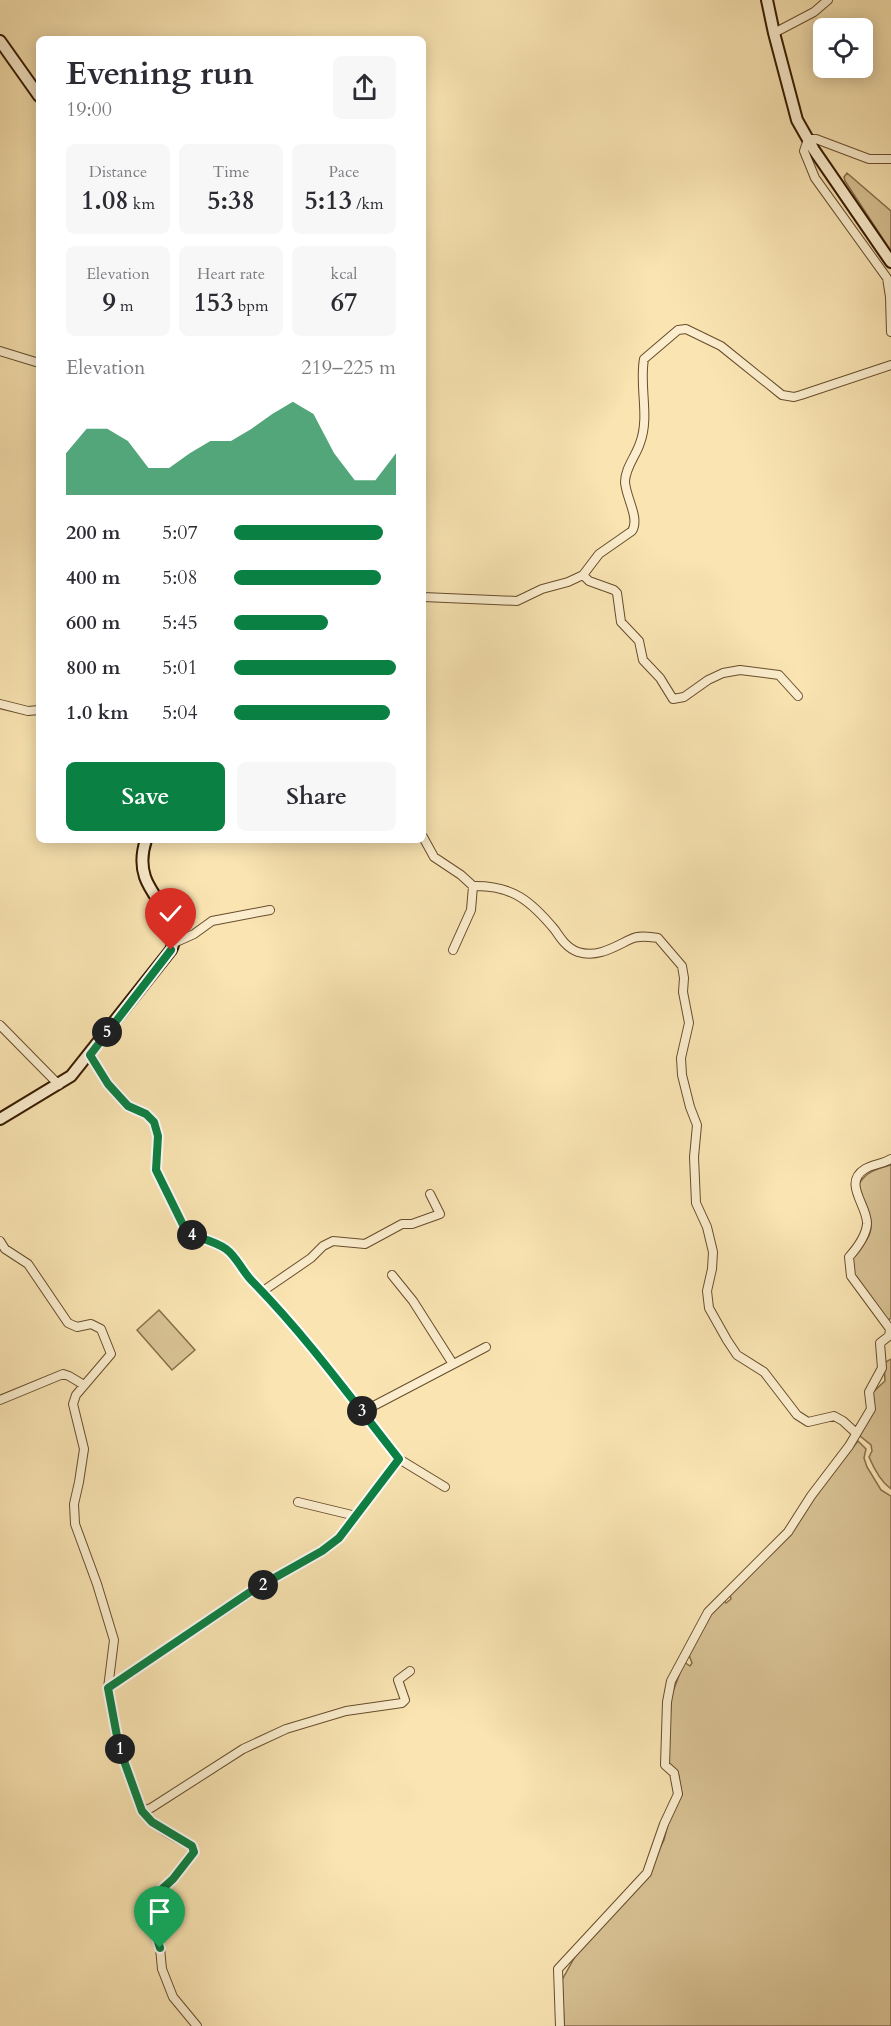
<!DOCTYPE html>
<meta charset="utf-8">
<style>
body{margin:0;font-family:Cardo,serif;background:#f7f7f7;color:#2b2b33;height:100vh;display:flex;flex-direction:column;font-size:22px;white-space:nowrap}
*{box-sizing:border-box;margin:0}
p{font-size:20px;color:#7c7c81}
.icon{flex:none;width:33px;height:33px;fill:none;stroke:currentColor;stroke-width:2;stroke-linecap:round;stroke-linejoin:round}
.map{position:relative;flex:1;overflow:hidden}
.side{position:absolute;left:36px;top:36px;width:390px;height:807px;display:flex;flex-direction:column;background:#fff;border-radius:9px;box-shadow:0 3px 15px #0003}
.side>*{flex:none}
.buttons{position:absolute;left:813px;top:18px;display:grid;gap:12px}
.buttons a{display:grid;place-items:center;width:60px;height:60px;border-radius:9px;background:#fff;box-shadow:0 3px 15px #0003;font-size:30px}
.pin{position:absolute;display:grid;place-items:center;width:51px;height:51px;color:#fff;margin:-62px -26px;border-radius:50% 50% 50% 0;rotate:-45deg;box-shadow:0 0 6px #0007}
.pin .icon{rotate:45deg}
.km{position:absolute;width:30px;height:30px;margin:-15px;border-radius:50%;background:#222;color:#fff;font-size:16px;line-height:30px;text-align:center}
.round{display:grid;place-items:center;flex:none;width:63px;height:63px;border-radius:9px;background:#f7f7f7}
.summary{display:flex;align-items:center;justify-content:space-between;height:102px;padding:0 30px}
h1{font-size:33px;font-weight:600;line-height:45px}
.figures{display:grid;grid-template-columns:repeat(3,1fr);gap:9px;height:102px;padding:6px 30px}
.figures div{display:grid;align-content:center;border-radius:9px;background:#f7f7f7;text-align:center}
.figures b{font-size:26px;font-weight:600}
.figures small{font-size:16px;font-weight:400}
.figures p{font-size:16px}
.chart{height:168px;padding:12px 30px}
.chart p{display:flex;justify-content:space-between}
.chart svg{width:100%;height:108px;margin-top:6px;fill:#0b8043;opacity:.7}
.primary-button{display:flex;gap:12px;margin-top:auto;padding:12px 30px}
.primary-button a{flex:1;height:69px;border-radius:9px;background:#0b8043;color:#fff;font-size:24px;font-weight:600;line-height:69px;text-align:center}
.primary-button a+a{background:#f7f7f7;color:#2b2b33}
ul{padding:0 30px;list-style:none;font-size:20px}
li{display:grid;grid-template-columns:96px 72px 1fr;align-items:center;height:45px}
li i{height:15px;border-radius:8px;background:#0b8043}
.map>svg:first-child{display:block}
.green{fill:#d8c294;stroke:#876e4a;stroke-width:1.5}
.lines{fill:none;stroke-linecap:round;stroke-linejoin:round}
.street-casing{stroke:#674d2c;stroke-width:10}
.secondary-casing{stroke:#361b00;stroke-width:14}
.street{stroke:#fbedcd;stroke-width:8}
.secondary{stroke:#fbedcd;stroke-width:10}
.route-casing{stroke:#fff;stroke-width:12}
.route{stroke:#0b8043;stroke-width:8}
</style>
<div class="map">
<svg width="891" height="2026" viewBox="0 0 891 2026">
<rect width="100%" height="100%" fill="#f9e4b2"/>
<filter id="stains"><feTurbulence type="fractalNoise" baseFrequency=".00333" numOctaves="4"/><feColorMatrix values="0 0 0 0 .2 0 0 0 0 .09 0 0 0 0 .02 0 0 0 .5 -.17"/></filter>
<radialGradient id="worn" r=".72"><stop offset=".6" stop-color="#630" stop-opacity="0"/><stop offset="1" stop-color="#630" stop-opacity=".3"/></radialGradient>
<path class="green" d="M847 173 891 211V251L845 181 844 177Z
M891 1165V1318L887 1321 854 1274 852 1257C886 1225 865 1219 859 1184 867 1171 877 1169 891 1165Z
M159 1310 195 1350 172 1370 137 1330Z
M891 1359V1489C880 1481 874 1469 869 1457L872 1451 871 1445 860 1436C861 1430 864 1428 867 1423 873 1413 873 1404 872 1393L885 1381 884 1363Z
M858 1441 866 1449 864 1458 867 1467 881 1490 891 1496V2026H564L562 1980 577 1953 641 1885 664 1840 669 1819 682 1795 678 1772 668 1762 671 1697 684 1662 690 1666 692 1663 689 1655 709 1613 723 1600 726 1603 731 1599 730 1594 813 1497Z"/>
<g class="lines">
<g class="street-casing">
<path id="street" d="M774 33 814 12 828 0
M891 159H869L816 139H808L804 151 815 178 887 278 890 297 891 332
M0 351 39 363
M583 575 589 581 614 590 617 593 621 622 639 641 643 660 660 678 673 699 684 697 708 680 723 673 740 670 779 675 798 696
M423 597 517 601 542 589 568 582 583 575 599 554 632 531C640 518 626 498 625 482 625 468 636 456 640 443 650 417 639 386 644 359L678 330 686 329 721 346 782 395 794 397 801 395 891 365
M0 704 28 711 39 710
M423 837 434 857 461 875 473 886C512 885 531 901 555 930 561 939 567 948 578 952 598 958 614 947 631 939 639 935 649 937 658 938L682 966 684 978 683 992 689 1023 681 1058 682 1075 690 1107 697 1125 694 1157 696 1203 707 1227 713 1252 712 1269 707 1291 709 1308 727 1340 737 1355 764 1372 797 1415 808 1422 834 1416 843 1421 856 1433
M174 943 194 934 212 921 270 910
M453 950 471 910 473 886
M0 1025 59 1085
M90 1055 108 1084 128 1106 146 1114 154 1122 158 1136 156 1170 187 1233C199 1238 215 1241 226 1249 237 1257 242 1271 252 1281 306 1336 351 1398 399 1459L339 1538 322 1551 253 1591 108 1688
M0 1241 5 1249 28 1264 68 1323 77 1327 91 1324 101 1329 111 1354 76 1395 73 1404 84 1449 79 1482 74 1504 75 1524 97 1584 114 1640 108 1688 119 1747 139 1803C149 1825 172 1836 192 1846L194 1852 173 1879 150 1900 147 1905 160 1948 162 1969 173 1997 197 2026
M392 1275 413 1301 453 1364
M263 1291 311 1258 323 1246 333 1241 365 1244 402 1224H412L440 1214 430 1194
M0 1400 63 1374 69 1376 84 1385
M362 1412 486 1347
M399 1459 445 1487
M298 1502 356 1516
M142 1811 151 1808 243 1749 286 1729 346 1711 402 1703 405 1700 398 1680 410 1671
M560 2026 558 1969 647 1873 664 1824 678 1794 674 1773 665 1765 667 1702 671 1681 708 1612 788 1532 811 1496 849 1446 871 1409 869 1392 882 1368 880 1343 889 1336 890 1329 851 1276 849 1257C857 1248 866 1236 867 1224 868 1206 842 1183 865 1169 873 1164 883 1164 891 1159"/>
</g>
<g class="secondary-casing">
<path id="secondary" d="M767 0 774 33 797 120 814 150 891 262
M0 41 39 96
M0 1119 71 1076 171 950C184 923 153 901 145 877 141 865 142 852 146 840"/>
</g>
<use href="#street" class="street"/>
<use href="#secondary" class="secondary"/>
</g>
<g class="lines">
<g class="route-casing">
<path id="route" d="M160 1948 147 1905 150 1900 173 1879 194 1852 192 1846 152 1822 142 1811 119 1747 108 1688 253 1590 322 1551 339 1538 399 1459C351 1398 306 1336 252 1281 242 1271 237 1257 226 1249 215 1241 199 1238 187 1233L156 1170 158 1136 154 1122 146 1114 128 1106 108 1084 90 1055 171 950"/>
</g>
<use href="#route" class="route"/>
</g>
<rect width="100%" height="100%" filter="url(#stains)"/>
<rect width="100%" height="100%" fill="url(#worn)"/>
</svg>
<div class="buttons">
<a><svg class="icon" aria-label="locate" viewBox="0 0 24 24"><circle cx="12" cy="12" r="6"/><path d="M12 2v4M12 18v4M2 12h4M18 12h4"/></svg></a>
</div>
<div class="pin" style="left:160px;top:1948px;background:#1e9e55"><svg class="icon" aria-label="arrive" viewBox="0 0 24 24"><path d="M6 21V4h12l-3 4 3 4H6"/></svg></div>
<div class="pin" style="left:171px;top:950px;background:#d93025"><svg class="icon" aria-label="check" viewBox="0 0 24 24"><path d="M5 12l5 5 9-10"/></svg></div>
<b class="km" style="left:120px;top:1749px">1</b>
<b class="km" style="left:263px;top:1585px">2</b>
<b class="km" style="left:362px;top:1411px">3</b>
<b class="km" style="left:192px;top:1235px">4</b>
<b class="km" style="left:107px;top:1032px">5</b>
<section class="side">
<div class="summary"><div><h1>Evening run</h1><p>19:00</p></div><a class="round"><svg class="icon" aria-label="share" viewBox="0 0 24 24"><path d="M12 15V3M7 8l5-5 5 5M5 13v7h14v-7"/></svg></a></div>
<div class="figures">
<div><p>Distance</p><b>1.08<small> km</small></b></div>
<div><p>Time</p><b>5:38</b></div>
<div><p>Pace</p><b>5:13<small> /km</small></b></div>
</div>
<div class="figures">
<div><p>Elevation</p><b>9<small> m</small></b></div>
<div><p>Heart rate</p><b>153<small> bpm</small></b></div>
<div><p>kcal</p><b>67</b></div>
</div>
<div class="chart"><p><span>Elevation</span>219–225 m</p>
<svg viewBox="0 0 160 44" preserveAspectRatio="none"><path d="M0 44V27L10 17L20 17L30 22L40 33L50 33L60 27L70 22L80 22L90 17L100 11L110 6L120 11L130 27L140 38L150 38L160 27V44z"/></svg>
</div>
<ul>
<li><b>200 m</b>5:07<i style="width:92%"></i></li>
<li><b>400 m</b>5:08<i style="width:91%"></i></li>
<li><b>600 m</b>5:45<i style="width:58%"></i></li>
<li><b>800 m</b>5:01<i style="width:100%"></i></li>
<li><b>1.0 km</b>5:04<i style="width:96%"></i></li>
</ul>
<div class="primary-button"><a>Save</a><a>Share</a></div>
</section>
</div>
